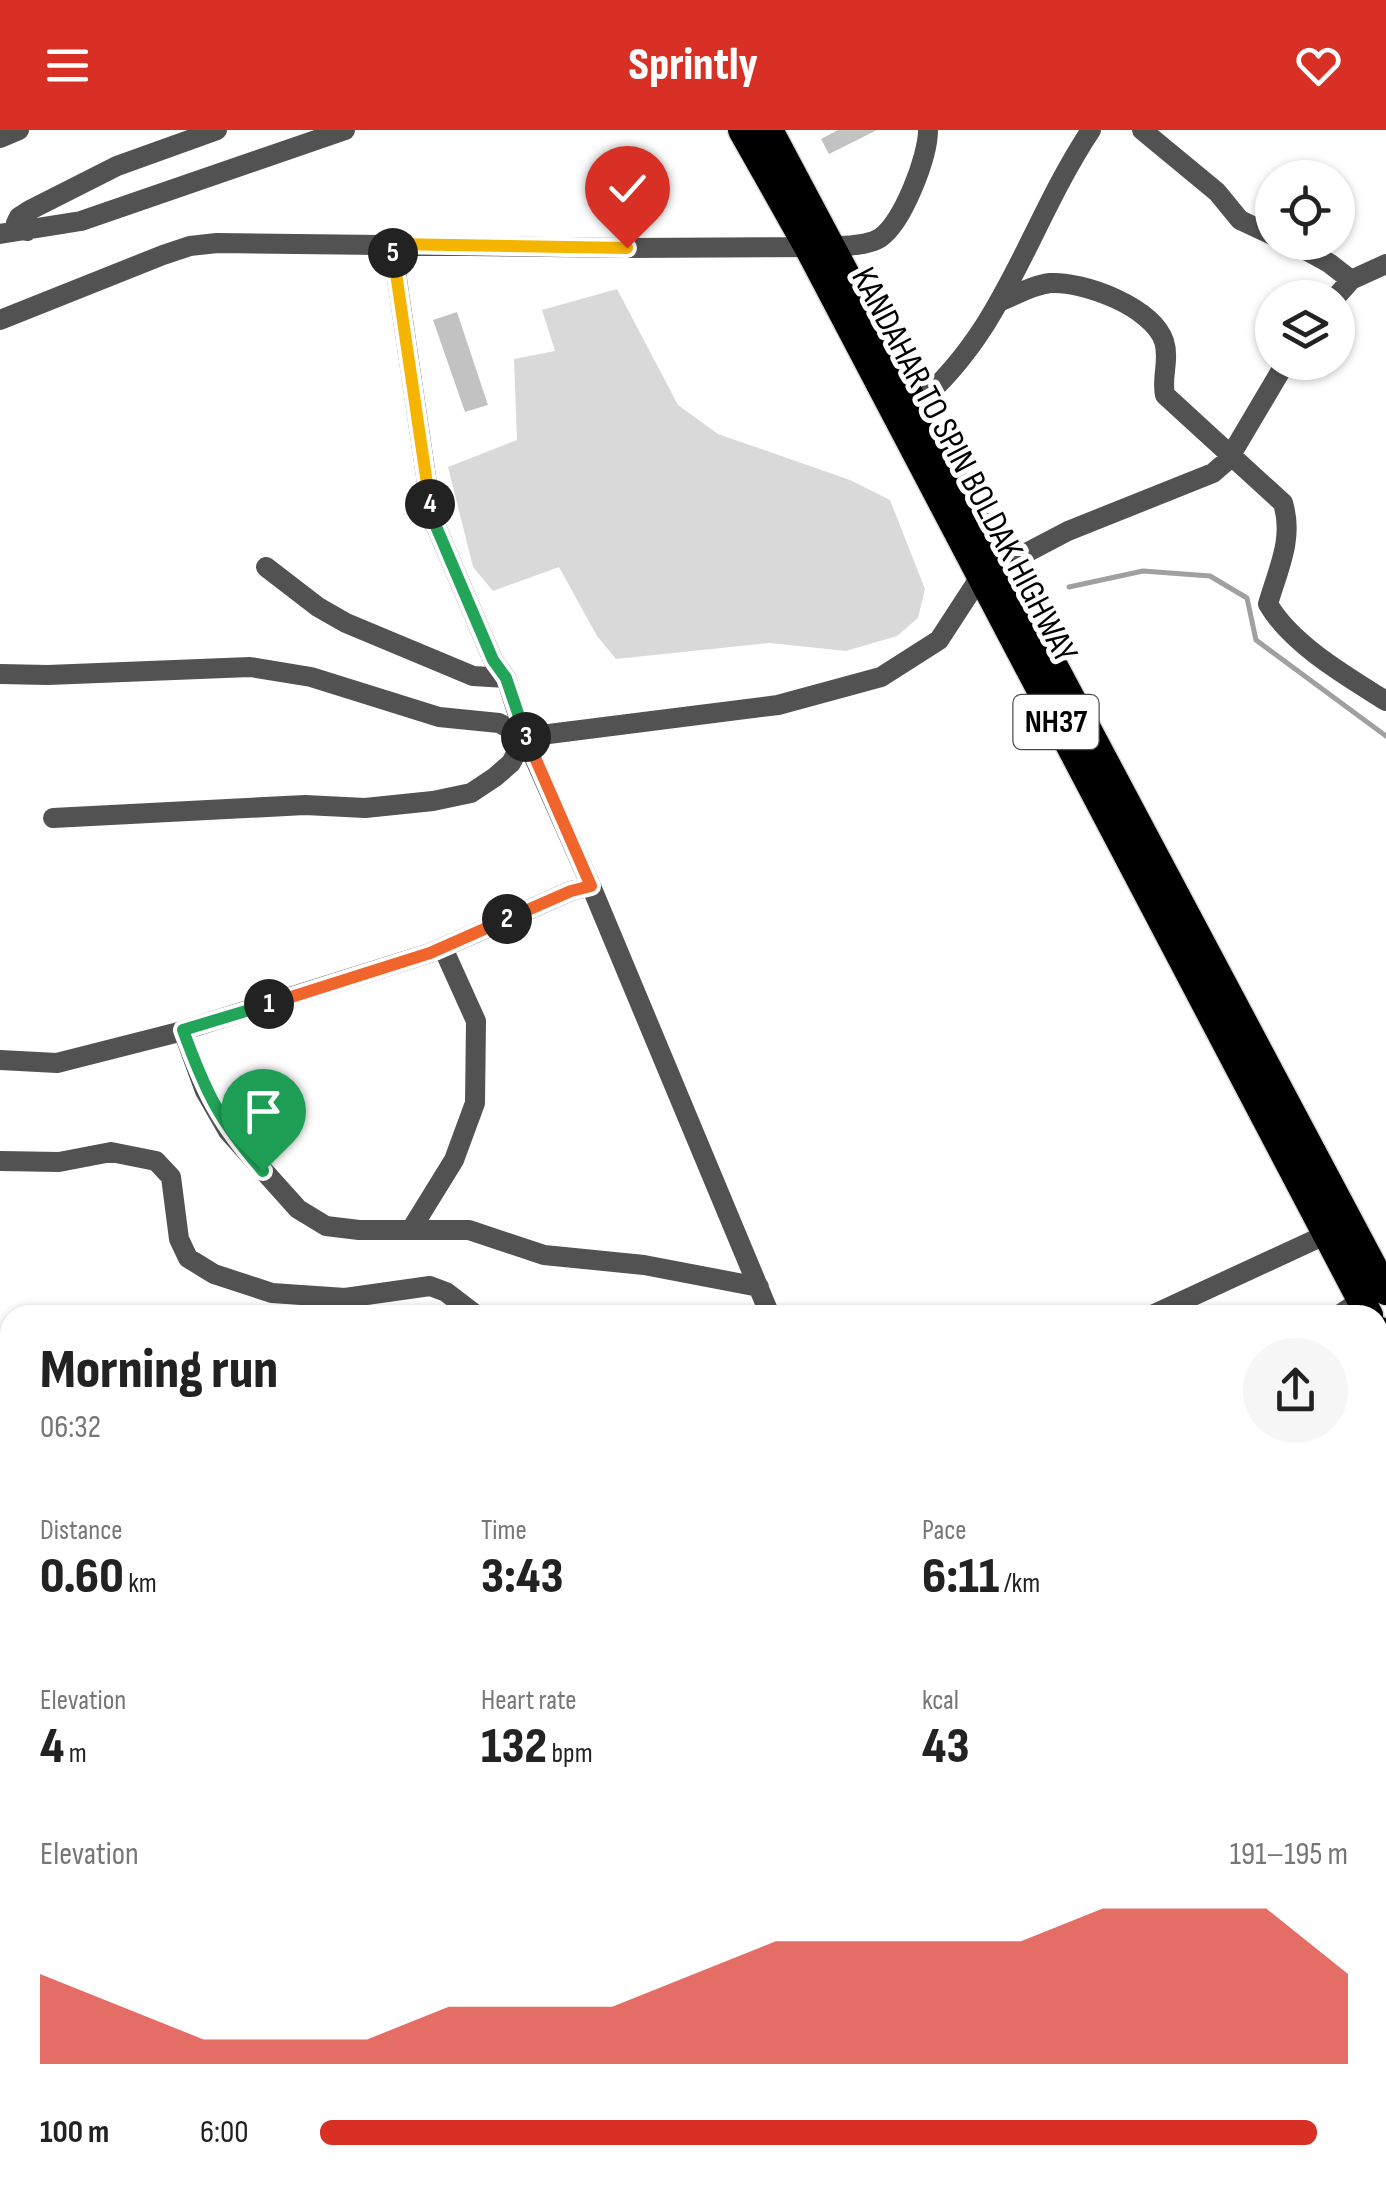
<!DOCTYPE html>
<meta charset="utf-8">
<style>
body{margin:0;font-family:"Sofia Sans Condensed",sans-serif;background:#f6f6f6;color:#222;height:100vh;display:flex;flex-direction:column;font-size:38px;white-space:nowrap}
*{box-sizing:border-box;margin:0}
p{font-size:32px;color:#767676}
.icon{flex:none;width:55px;height:55px;fill:none;stroke:currentColor;stroke-width:2;stroke-linecap:round;stroke-linejoin:round}
.map{position:relative;flex:1;overflow:hidden}
.side{position:absolute;left:0px;top:1175px;width:1388px;height:888px;display:flex;flex-direction:column;background:#fff;border-radius:30px 30px 0 0;box-shadow:0 2px 8px #0004}
.side>*{flex:none}
.buttons{position:absolute;left:1255px;top:30px;display:grid;gap:20px}
.buttons a{display:grid;place-items:center;width:100px;height:100px;border-radius:50%;background:#fff;box-shadow:0 2px 8px #0004;font-size:50px}
.pin{position:absolute;display:grid;place-items:center;width:85px;height:85px;color:#fff;margin:-102px -42px;border-radius:50% 50% 50% 0;rotate:-45deg;box-shadow:0 0 10px #0007}
.pin .icon{rotate:45deg}
.km{position:absolute;width:50px;height:50px;margin:-25px;border-radius:50%;background:#222;color:#fff;font-size:28px;line-height:50px;text-align:center}
.round{display:grid;place-items:center;flex:none;width:105px;height:105px;border-radius:52px;background:#f6f6f6}
.head{display:flex;align-items:center;justify-content:space-between;height:170px;padding:0 40px}
h1{font-size:55px;font-weight:800;line-height:75px}
.figures{display:grid;grid-template-columns:repeat(3,1fr);gap:15px;height:170px;padding:10px 40px}
.figures div{display:grid;align-content:center}
.figures b{font-size:50px;font-weight:800}
.figures small{font-size:28px;font-weight:400}
.figures p{font-size:28px}
.chart{height:280px;padding:20px 40px}
.chart p{display:flex;justify-content:space-between}
.chart svg{width:100%;height:180px;margin-top:10px;fill:#d93025;opacity:.7}
ul{padding:0 40px;list-style:none;font-size:32px}
li{display:grid;grid-template-columns:160px 120px 1fr;align-items:center;height:75px}
li i{height:25px;border-radius:12px;background:#d93025}
header{display:flex;justify-content:space-between;align-items:center;height:130px;padding:0 40px;background:#d93025;color:#fff;font-size:45px;font-weight:800}
.map>svg:first-child{display:block}
.green{fill:#d9d9d9}
.lines{fill:none;stroke-linecap:round;stroke-linejoin:round}
.stream{stroke:#a0a0a0;stroke-width:5}
.building{fill:#c2c2c2}
.highway-casing{stroke:#dbdbdb;stroke-width:31}
.minor{stroke:#525252;stroke-width:20}
.highway{stroke:#000;stroke-width:28}
.split-1-casing{stroke:#fff;stroke-width:20}
.split-2-casing{stroke:#fff;stroke-width:20}
.split-3-casing{stroke:#fff;stroke-width:20}
.split-4-casing{stroke:#fff;stroke-width:20}
.split-5-casing{stroke:#fff;stroke-width:20}
.split-6-casing{stroke:#fff;stroke-width:20}
.split-1{stroke:#22a559;stroke-width:12}
.split-2{stroke:#f0652b;stroke-width:12}
.split-3{stroke:#f0652b;stroke-width:12}
.split-4{stroke:#22a559;stroke-width:12}
.split-5{stroke:#f5b400;stroke-width:12}
.split-6{stroke:#f5b400;stroke-width:12}
.labels{text-anchor:middle;dominant-baseline:central;stroke-width:10;stroke-linejoin:round;paint-order:stroke}
.shield{fill:#fff;stroke:#4c4c4c;stroke-width:2.5}
.shield-label{font-size:32px;font-weight:bold;fill:#000}
.street-label{font-size:35px;fill:#000;stroke:#fff}
</style>
<header><svg class="icon" aria-label="menu" viewBox="0 0 24 24"><path d="M4 6h16M4 12h16M4 18h16"/></svg>Sprintly<svg class="icon" aria-label="heart" viewBox="0 0 24 24"><path d="M12 20l-8-8c-3-5 5-10 8-4 3-6 11-1 8 4z"/></svg></header>
<div class="map">
<svg width="1386" height="2061" viewBox="0 0 1386 2061">
<rect width="100%" height="100%" fill="#fff"/>
<path class="green" d="M617 159 678 275 718 304 850 350 890 370 925 459 918 488 897 506 846 521 770 513 616 529 597 506 559 437 493 461 473 437 448 337 517 310 514 229 555 221 542 180Z"/>
<g class="lines">
<path class="stream" d="M1069 457 1143 441 1210 446 1247 468 1256 510 1386 606"/>
</g>
<path class="building" d="M838 0H877L829 24 821 9Z
M457 182 488 275 465 282 433 190Z"/>
<g class="lines">
<g class="highway-casing">
<path id="highway" d="M742 0 808 117 1369 1185
M769 0 1386 1161
M1378 1200 1386 1216"/>
</g>
<path class="minor" d="M1142 0 1217 62 1240 90 1272 105
M0 8 19 0
M27 101 16 93 19 87 30 80 117 36 217 0
M0 104 81 91 345 0
M1291 112 1329 133 1351 150
M392 115 432 387 493 530 506 548 525 607 591 756 770 1185
M1335 168 1351 150 1386 134
M999 172C1016 165 1032 155 1050 153 1084 151 1152 177 1164 211 1170 230 1161 247 1165 265L1283 373C1294 409 1278 439 1268 474 1291 514 1346 546 1386 571
M0 190 163 125 190 116 217 113 627 118 833 117C848 115 867 116 880 108 903 92 928 27 928 0
M916 275C1006 199 1028 95 1091 0
M266 437 318 477 346 493 473 546 506 548
M0 544 48 545 250 537 311 547 439 587 499 593 525 607 778 575 881 547 939 510 980 447 1068 401 1213 343 1228 330 1286 232
M53 688 305 675 365 678 433 671 471 663 495 647 511 633 525 607
M183 901 205 961 228 1001 298 1079 326 1096 359 1100H469L544 1125 644 1135 759 1157
M0 930 57 933 175 903 430 823 571 761 591 756
M0 1031 59 1032 111 1022 156 1031 171 1047 179 1109 188 1128 214 1144 272 1163 345 1168 430 1156 446 1162 476 1185
M412 1098 454 1030 475 973 476 891 443 818
M1152 1185 1325 1105
M1339 1185 1361 1170
M0 1261 10 1245
M1378 1292 1386 1288
M1378 1378 1386 1375
M0 1414 10 1416
M1378 1504 1386 1503
M0 1698 10 1702
M1378 1705 1386 1703
M0 1952 10 1956
M1378 1952 1386 1950
M0 1987 10 1991
M125 2052 141 2061
M224 2052 237 2061
M1140 2052 1144 2061
M66 2061 69 2052"/>
<use href="#highway" class="highway"/>
</g>
<g class="lines">
<g class="split-1-casing">
<path id="split-1" d="M263 1041C219 990 206 963 183 900L269 874"/>
</g>
<g class="split-2-casing">
<path id="split-2" d="M269 874 430 823 507 789"/>
</g>
<g class="split-3-casing">
<path id="split-3" d="M507 789 571 761 591 756 526 607"/>
</g>
<g class="split-4-casing">
<path id="split-4" d="M430 374 432 387 493 530 506 548 526 607"/>
</g>
<g class="split-5-casing">
<path id="split-5" d="M393 123 430 374"/>
</g>
<g class="split-6-casing">
<path id="split-6" d="M393 123 392 114 627 118"/>
</g>
<use href="#split-1" class="split-1"/>
<use href="#split-2" class="split-2"/>
<use href="#split-3" class="split-3"/>
<use href="#split-4" class="split-4"/>
<use href="#split-5" class="split-5"/>
<use href="#split-6" class="split-6"/>
</g>
<g class="labels">
<rect class="shield" x="1013.5" y="565" width="85" height="54" rx="8"/>
<g class="shield-label">
<text x="1056" y="592">NH37</text>
</g>
<g class="street-label">
<text transform="translate(964 335) rotate(62)">KANDAHAR TO SPIN BOLDAK HIGHWAY</text>
</g>
</g>
</svg>
<div class="buttons">
<a><svg class="icon" aria-label="locate" viewBox="0 0 24 24"><circle cx="12" cy="12" r="6"/><path d="M12 2v4M12 18v4M2 12h4M18 12h4"/></svg></a>
<a><svg class="icon" aria-label="layers" viewBox="0 0 24 24"><path d="M12 4l9 5-9 5-9-5zM3 14l9 5 9-5"/></svg></a>
</div>
<div class="pin" style="left:263px;top:1041px;background:#1e9e55"><svg class="icon" aria-label="arrive" viewBox="0 0 24 24"><path d="M6 21V4h12l-3 4 3 4H6"/></svg></div>
<div class="pin" style="left:627px;top:118px;background:#d93025"><svg class="icon" aria-label="check" viewBox="0 0 24 24"><path d="M5 12l5 5 9-10"/></svg></div>
<b class="km" style="left:269px;top:874px">1</b>
<b class="km" style="left:507px;top:789px">2</b>
<b class="km" style="left:526px;top:607px">3</b>
<b class="km" style="left:430px;top:374px">4</b>
<b class="km" style="left:393px;top:123px">5</b>
<section class="side">
<div class="head"><div><h1>Morning run</h1><p>06:32</p></div><a class="round"><svg class="icon" aria-label="share" viewBox="0 0 24 24"><path d="M12 15V3M7 8l5-5 5 5M5 13v7h14v-7"/></svg></a></div>
<div class="figures">
<div><p>Distance</p><b>0.60<small> km</small></b></div>
<div><p>Time</p><b>3:43</b></div>
<div><p>Pace</p><b>6:11<small> /km</small></b></div>
</div>
<div class="figures">
<div><p>Elevation</p><b>4<small> m</small></b></div>
<div><p>Heart rate</p><b>132<small> bpm</small></b></div>
<div><p>kcal</p><b>43</b></div>
</div>
<div class="chart"><p><span>Elevation</span>191–195 m</p>
<svg viewBox="0 0 160 44" preserveAspectRatio="none"><path d="M0 44V22L10 30L20 38L30 38L40 38L50 30L60 30L70 30L80 22L90 14L100 14L110 14L120 14L130 6L140 6L150 6L160 22V44z"/></svg>
</div>
<ul>
<li><b>100 m</b>6:00<i style="width:97%"></i></li>
</ul>
</section>
</div>
